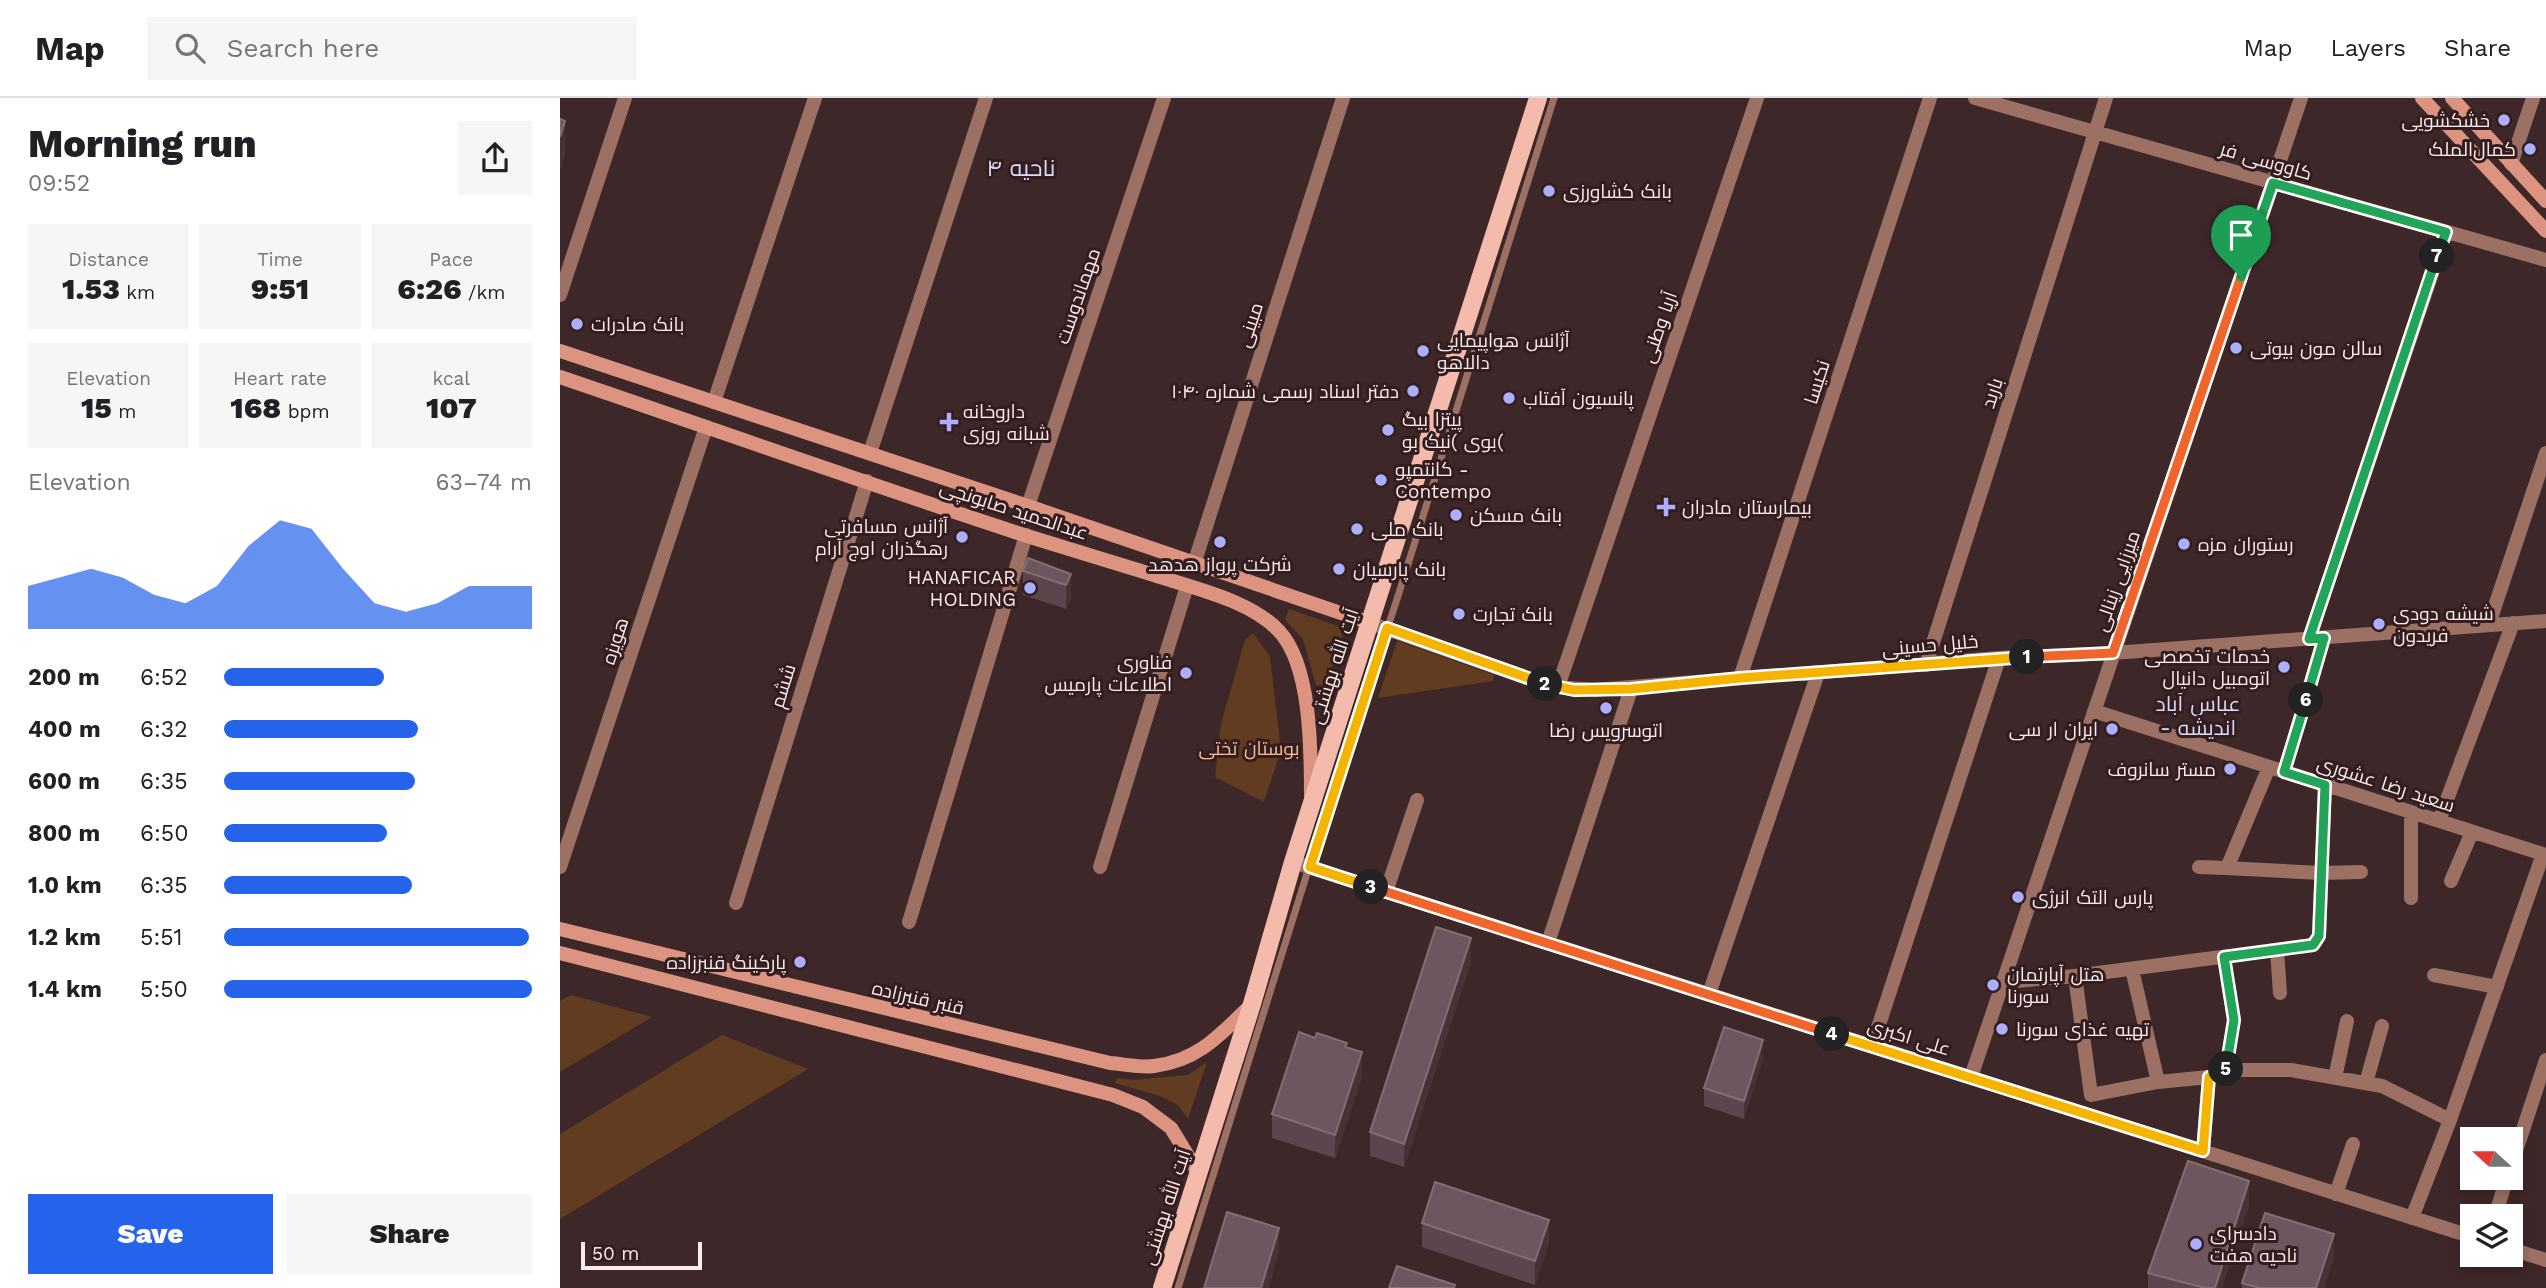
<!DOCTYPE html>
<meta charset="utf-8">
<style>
body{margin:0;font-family:"Work Sans",Cairo,sans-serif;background:#f6f6f6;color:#202124;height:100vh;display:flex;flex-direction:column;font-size:26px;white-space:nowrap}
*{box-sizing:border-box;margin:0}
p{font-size:23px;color:#757577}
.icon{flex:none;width:38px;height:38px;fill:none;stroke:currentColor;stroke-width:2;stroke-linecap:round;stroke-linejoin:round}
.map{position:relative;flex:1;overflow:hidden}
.details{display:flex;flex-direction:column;background:#fff;width:560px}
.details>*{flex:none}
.needle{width:46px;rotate:291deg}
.controls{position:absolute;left:1900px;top:1029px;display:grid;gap:14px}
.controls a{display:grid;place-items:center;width:63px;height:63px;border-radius:0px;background:#fff;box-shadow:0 4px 10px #0003;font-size:35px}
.scale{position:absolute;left:21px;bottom:18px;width:121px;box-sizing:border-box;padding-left:7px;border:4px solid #fbebeb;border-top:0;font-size:19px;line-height:24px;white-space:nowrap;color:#fbebeb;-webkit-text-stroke:5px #331d1f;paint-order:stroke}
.pin{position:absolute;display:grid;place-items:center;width:60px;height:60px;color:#fff;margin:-72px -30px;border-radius:50% 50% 50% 0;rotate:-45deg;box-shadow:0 0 7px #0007}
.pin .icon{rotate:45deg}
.km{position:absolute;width:35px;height:35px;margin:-18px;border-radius:50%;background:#222;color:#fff;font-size:19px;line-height:35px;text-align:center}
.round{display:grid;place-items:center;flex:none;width:74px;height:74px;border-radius:0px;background:#f6f6f6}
.summary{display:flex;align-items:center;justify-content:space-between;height:119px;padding:0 28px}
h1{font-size:38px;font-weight:800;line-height:52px}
.metrics{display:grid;grid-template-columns:repeat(3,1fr);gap:10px;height:119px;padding:7px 28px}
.metrics div{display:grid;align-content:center;border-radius:0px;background:#f6f6f6;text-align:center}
.metrics b{font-size:30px;font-weight:800}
.metrics small{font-size:19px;font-weight:400}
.metrics p{font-size:19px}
.chart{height:196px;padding:14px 28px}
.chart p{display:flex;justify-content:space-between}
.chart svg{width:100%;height:126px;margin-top:7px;fill:#2563eb;opacity:.7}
.primary-button{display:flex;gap:14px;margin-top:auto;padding:14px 28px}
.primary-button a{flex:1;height:80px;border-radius:0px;background:#2563eb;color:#fff;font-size:28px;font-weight:800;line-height:80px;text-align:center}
.primary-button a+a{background:#f6f6f6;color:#202124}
ul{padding:0 28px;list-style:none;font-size:23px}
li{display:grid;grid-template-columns:112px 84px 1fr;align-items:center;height:52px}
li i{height:18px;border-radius:9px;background:#2563eb}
header{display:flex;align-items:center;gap:42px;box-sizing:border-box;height:98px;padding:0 35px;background:#fff;border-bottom:2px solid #e0e0e0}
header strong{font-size:33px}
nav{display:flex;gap:38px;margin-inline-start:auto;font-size:24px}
.search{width:490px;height:63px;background:#f6f6f6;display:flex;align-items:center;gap:18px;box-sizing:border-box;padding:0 24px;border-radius:0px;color:#757577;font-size:26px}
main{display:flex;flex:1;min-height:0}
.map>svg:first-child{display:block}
.green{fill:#623c21}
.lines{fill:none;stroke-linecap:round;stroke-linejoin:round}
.service{stroke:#9d7064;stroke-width:7}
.minor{stroke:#9d7064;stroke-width:14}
.secondary{stroke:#dc9480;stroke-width:14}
.primary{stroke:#f4bbac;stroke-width:18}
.wall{fill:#5c454c}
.shaded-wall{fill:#493136}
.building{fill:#6d565d;stroke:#836e73;stroke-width:2}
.split-1-casing{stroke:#fff;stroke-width:14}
.split-2-casing{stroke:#fff;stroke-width:14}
.split-3-casing{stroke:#fff;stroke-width:14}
.split-4-casing{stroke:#fff;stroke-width:14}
.split-5-casing{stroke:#fff;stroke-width:14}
.split-6-casing{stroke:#fff;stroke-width:14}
.split-7-casing{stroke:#fff;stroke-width:14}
.split-8-casing{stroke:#fff;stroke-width:14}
.split-1{stroke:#f0652b;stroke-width:9}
.split-2{stroke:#f5b400;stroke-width:9}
.split-3{stroke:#f5b400;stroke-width:9}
.split-4{stroke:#f0652b;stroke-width:9}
.split-5{stroke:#f5b400;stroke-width:9}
.split-6{stroke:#22a559;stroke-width:9}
.split-7{stroke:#22a559;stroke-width:9}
.split-8{stroke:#22a559;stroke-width:9}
.poi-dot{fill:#acaffb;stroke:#331d1f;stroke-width:2.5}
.labels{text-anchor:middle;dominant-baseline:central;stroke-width:6;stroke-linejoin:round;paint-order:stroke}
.poi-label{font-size:19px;fill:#fbebeb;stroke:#331d1f;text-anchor:start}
.street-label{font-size:19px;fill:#fbebeb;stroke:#331d1f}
.park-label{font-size:19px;fill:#f8bd97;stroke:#331d1f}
.neighbourhood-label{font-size:21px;fill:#d9dbf9;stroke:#331d1f}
.quarter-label{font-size:23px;fill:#d9dbf9;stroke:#331d1f}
</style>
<header>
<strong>Map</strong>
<div class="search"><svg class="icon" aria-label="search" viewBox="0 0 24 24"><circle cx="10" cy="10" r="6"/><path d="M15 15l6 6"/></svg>Search here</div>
<nav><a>Map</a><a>Layers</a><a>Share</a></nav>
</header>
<main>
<section class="details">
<div class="summary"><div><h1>Morning run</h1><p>09:52</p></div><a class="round"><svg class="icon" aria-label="share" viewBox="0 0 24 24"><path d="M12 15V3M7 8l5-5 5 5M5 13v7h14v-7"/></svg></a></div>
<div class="metrics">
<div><p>Distance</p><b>1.53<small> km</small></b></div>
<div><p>Time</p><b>9:51</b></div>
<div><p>Pace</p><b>6:26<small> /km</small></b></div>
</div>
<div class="metrics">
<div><p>Elevation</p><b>15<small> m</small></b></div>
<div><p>Heart rate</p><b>168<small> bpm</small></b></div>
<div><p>kcal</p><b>107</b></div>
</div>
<div class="chart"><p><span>Elevation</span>63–74 m</p>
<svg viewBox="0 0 160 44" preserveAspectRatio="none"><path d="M0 44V29L10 26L20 23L30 26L40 32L50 35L60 29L70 15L80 6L90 9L100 23L110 35L120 38L130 35L140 29L150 29L160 29V44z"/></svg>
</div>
<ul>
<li><b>200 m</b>6:52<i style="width:52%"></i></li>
<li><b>400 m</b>6:32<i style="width:63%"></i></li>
<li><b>600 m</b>6:35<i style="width:62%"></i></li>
<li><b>800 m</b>6:50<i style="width:53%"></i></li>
<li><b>1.0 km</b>6:35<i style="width:61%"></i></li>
<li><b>1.2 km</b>5:51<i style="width:99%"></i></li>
<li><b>1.4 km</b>5:50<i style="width:100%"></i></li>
</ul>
<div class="primary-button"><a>Save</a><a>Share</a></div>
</section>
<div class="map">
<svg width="1986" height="1190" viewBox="0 0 1986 1190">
<rect width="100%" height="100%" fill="#3e2728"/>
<path class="green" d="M729 511 778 528 783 538 766 585 762 588 756 587 743 541 725 522Z
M693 535 710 559 721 652 704 704 655 679 661 626 685 542Z
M837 543 934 577 933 583 818 600Z
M11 897 92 919 0 974V903Z
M162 937 248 971 0 1121V1036Z
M647 964 628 1021 618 1007 600 998 555 985 557 980 574 982 628 977Z"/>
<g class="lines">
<path class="service" d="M618 1190 749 769 838 498 994 0"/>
<path class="minor" d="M1415 0 1986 162
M1951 66 1973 0
M0 197 65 0
M154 304 255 0
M310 355 426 0
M468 408 604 0
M634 466 783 0
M810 525 978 584 998 589 1034 592 1439 560 1553 555 1986 523
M1929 526 1986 355
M1749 541 1886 134
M1366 567 1546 0
M1180 580 1370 0
M998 589 1197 0
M1534 613 1986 757
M1709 669 1667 770 1761 775 1801 774
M1724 674 1764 540
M1879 723 1953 525
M733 764 1913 1139
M0 769 146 329
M540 769 627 488
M1639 769 1667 770
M1891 783 1912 734
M826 794 857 702
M1851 800V714
M176 805 307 383
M349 824 466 437
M988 845 1071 591
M1717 852 1720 895
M1664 859 1674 922 1666 972
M1572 871 1598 984
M1874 877 1937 889
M1515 878 1531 997 1598 984 1649 979 1666 972H1731L1822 988 1890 1022
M1443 884 1515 878 1753 847 1759 838 1765 687
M1149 896 1258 575
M1312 948 1439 560
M1411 979 1741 0
M1775 980 1787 923
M1806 985 1822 928
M1643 1053 1649 979
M1951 1068 1986 962
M1776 1096 1793 1046
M1935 1118 1947 1080
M1852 1120 1890 1022 1983 756
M1951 1151 1986 1162"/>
<path class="secondary" d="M1862 0 1986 133
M1892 0 1986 103
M0 253 468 408 810 525
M0 279C156 332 311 387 467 438 510 451 552 464 594 477 633 490 690 502 719 533 751 567 751 651 751 697
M0 831 550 965C564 966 580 970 594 968 638 963 661 936 691 907
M0 855 553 997 583 1009 611 1030 639 1076"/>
<path class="primary" d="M602 1190 692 906 733 764 978 0"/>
</g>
<path class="wall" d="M463 473 511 476V500L506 511 463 497Z
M911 864 844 1069 810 1058V1034Z
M787 949 802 978 775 1060 712 1040V1016Z
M1203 960 1184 1021 1144 1008V990Z
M1689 1107 1662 1190H1588V1175Z
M862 1125 989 1145 975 1187 862 1149Z
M1774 1159 1764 1190H1682V1185Z"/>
<path class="shaded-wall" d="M5 23V58L0 73V39Z
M511 476V500L506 511V487Z
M911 840V864L844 1069V1046Z
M1203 942V960L1184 1021V1003Z
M802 954V978L775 1060V1037Z
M1689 1083V1107L1662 1190H1655Z
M989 1122V1145L975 1187V1163Z
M719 1130V1154L709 1190H701Z
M1774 1136V1159L1764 1190H1756Z"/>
<path class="building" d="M0 21 5 23 0 39Z
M468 460 511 476 506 487 463 473Z
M876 829 911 840 844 1046 810 1034Z
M1164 929 1203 942 1184 1003 1144 990Z
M739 934 755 940 757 935 787 945 785 949 802 954 775 1037 712 1016Z
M1628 1063 1689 1083 1655 1190H1645L1588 1175Z
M875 1084 989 1122 975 1163 862 1125Z
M667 1114 719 1130 701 1190H644Z
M1705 1115 1774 1136 1756 1190H1700L1682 1185Z
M837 1168 895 1187 894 1190H829Z"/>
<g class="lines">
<g class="split-1-casing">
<path id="split-1" d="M1467 559 1553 555 1681 179"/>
</g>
<g class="split-2-casing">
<path id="split-2" d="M985 586 1014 592 1071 591 1180 580 1467 559"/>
</g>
<g class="split-3-casing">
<path id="split-3" d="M811 789 750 769 827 530 985 586"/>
</g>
<g class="split-4-casing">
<path id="split-4" d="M811 789 1272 936"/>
</g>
<g class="split-5-casing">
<path id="split-5" d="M1272 936 1643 1053 1649 979 1666 971"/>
</g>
<g class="split-6-casing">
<path id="split-6" d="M1666 971 1674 922 1664 859 1753 847 1759 838 1765 687 1724 674 1746 602"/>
</g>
<g class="split-7-casing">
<path id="split-7" d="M1746 602 1764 540 1749 541 1877 158"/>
</g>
<g class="split-8-casing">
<path id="split-8" d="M1681 179 1713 85 1886 134 1877 158"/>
</g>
<use href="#split-1" class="split-1"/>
<use href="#split-2" class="split-2"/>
<use href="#split-3" class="split-3"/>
<use href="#split-4" class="split-4"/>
<use href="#split-5" class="split-5"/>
<use href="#split-6" class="split-6"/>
<use href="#split-7" class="split-7"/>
<use href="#split-8" class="split-8"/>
</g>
<g class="poi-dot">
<circle cx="1944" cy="22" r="7"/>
<circle cx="1970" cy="51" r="7"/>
<circle cx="989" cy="93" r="7"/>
<circle cx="17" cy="226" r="7"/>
<circle cx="1676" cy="250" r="7"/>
<circle cx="863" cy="253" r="7"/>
<circle cx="853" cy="293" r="7"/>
<circle cx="949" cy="300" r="7"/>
<path d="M385.5 313.5h7v7h7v7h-7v7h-7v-7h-7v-7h7z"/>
<circle cx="828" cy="332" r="7"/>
<circle cx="821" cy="382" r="7"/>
<path d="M1102.5 398.5h7v7h7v7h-7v7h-7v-7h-7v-7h7z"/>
<circle cx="896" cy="417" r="7"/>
<circle cx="797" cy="431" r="7"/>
<circle cx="402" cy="439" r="7"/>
<circle cx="660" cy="444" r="7"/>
<circle cx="1624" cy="446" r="7"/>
<circle cx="779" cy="471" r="7"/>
<circle cx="470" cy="490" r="7"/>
<circle cx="899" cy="516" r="7"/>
<circle cx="1819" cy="526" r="7"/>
<circle cx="1724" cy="569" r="7"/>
<circle cx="626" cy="575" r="7"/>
<circle cx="1046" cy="610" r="7"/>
<circle cx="1552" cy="631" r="7"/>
<circle cx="1670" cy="671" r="7"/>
<circle cx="1458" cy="799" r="7"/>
<circle cx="240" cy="864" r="7"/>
<circle cx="1433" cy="887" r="7"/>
<circle cx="1442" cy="931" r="7"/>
<circle cx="1636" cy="1146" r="7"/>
</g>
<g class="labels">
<g class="poi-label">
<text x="1930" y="22" text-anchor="end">خشکشویی</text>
<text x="1956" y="51" text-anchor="end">کمال‌الملک</text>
<text x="1003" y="93">بانک کشاورزی</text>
<text x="31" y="226">بانک صادرات</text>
<text x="877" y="242">آژانس هواپیمایی<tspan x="877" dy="22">دالاهو</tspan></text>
<text x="1690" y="250">سالن مون بیوتی</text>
<text x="839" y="293" text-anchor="end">دفتر اسناد رسمی شماره ۱۰۴۰</text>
<text x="963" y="300">پانسیون آفتاب</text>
<text x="403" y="313">داروخانه<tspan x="403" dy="22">شبانه روزی</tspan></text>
<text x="842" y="321">پیتزا بیگ<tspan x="842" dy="22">بوی )نیک بو(</tspan></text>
<text x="835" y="371">کانتمپو -<tspan x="835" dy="22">Contempo</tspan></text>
<text x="1122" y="409">بیمارستان مادران</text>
<text x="910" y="417">بانک مسکن</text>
<text x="388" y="428" text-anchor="end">آژانس مسافرتی<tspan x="388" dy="22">رهگذران اوج آرام</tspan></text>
<text x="811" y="431">بانک ملی</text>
<text x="1638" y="446">رستوران مزه</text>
<text x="660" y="466" text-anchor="middle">شرکت پرواز هدهد</text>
<text x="793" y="471">بانک پارسیان</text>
<text x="456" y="479" text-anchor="end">HANAFICAR<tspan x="456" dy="22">HOLDING</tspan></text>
<text x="1833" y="515">شیشه دودی<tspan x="1833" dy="22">فریدون</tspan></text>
<text x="913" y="516">بانک تجارت</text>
<text x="1710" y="558" text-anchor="end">خدمات تخصصی<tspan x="1710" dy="22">اتومبیل دانیال</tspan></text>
<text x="612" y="564" text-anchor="end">فناوری<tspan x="612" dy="22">اطلاعات پارمیس</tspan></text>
<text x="1538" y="631" text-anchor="end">ایران ار سی</text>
<text x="1046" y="632" text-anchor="middle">اتوسرویس رضا</text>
<text x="1656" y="671" text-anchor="end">مستر سانروف</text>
<text x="1472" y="799">پارس التک انرژی</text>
<text x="226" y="864" text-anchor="end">پارکینگ قنبرزاده</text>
<text x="1447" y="876">هتل آپارتمان<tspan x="1447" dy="22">سورنا</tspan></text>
<text x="1456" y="931">تهیه غذای سورنا</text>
<text x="1650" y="1135">دادسرای<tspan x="1650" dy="22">ناحیه هفت</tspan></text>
</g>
<g class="street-label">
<text transform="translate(1706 63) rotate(16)">کاووسی فر</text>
<text transform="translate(518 198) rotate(-71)">مهماندوست</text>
<text transform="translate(690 227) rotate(-72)">مبینی</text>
<text transform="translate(1099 229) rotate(-71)">آریا وطنی</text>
<text transform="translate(1257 284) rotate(-72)">نکیسا</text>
<text transform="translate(1432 295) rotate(-72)">باربد</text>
<text transform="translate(454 412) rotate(18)">عبدالحمید صابونچی</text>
<text transform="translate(1557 483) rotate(-71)">میرزایی زینالی</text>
<text transform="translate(55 543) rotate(-72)">هویزه</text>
<text transform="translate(1370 547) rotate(-5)">خلیل حسینی</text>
<text transform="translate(774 568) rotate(-72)">آیت الله بهشتی</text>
<text transform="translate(223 588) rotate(-73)">ششم</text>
<text transform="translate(1826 686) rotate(18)">سعید رضا عشوری</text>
<text transform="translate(358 900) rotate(13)">قنبر قنبرزاده</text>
<text transform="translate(1349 939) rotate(17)">علی‌ اکبری</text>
<text transform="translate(606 1109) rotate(-72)">آیت الله بهشتی</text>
</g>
<g class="park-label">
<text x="689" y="650">بوستان تختی</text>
</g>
<g class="neighbourhood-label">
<text x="1638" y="605">عباس آباد<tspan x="1638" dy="24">- اندیشه</tspan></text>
</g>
<g class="quarter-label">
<text x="461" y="70">ناحیه ۴</text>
</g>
</g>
</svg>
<div class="controls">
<a><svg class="needle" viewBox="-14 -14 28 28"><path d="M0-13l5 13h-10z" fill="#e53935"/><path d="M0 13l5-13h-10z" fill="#757577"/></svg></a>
<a><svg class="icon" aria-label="layers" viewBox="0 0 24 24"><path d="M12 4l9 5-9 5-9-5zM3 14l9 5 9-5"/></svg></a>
</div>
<div class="scale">50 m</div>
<div class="pin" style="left:1681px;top:179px;background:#1e9e55"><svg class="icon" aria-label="arrive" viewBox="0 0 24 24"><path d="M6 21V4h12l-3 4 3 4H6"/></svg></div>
<b class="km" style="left:1467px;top:559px">1</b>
<b class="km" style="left:985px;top:586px">2</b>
<b class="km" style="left:811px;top:789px">3</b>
<b class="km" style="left:1272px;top:936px">4</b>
<b class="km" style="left:1666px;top:971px">5</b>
<b class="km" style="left:1746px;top:602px">6</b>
<b class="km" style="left:1877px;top:158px">7</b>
</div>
</main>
